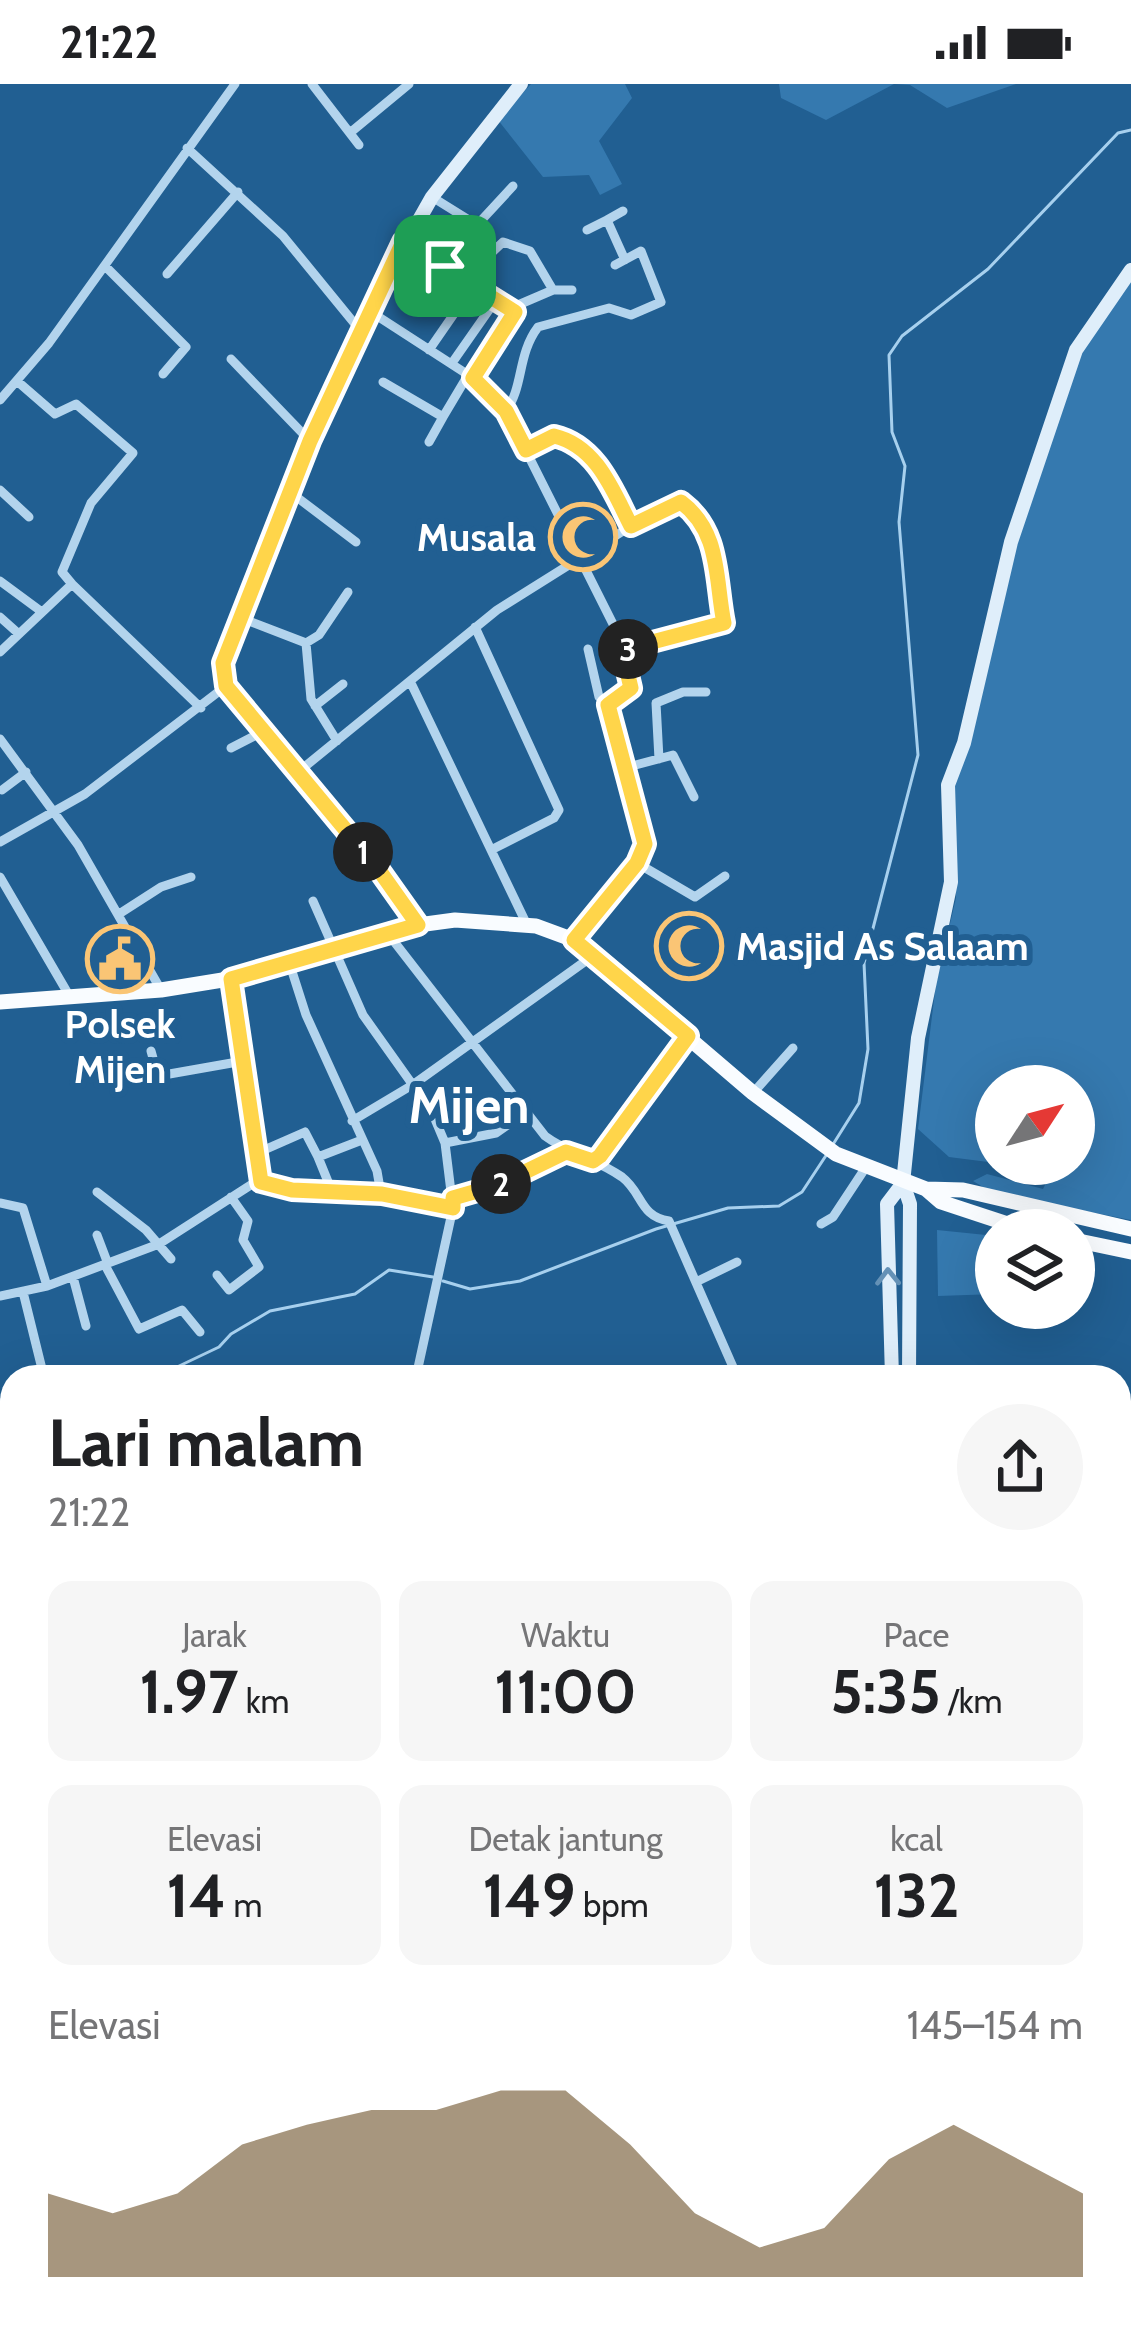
<!DOCTYPE html>
<html lang="id">
<meta charset="utf-8">
<style>
body{margin:0;font-family:Cabin,sans-serif;background:#f6f6f6;color:#202124;height:100vh;display:flex;flex-direction:column;font-size:45px;white-space:nowrap}
*{box-sizing:border-box;margin:0}
p{font-size:39px;color:#757577}
.icon{flex:none;width:66px;height:66px;fill:none;stroke:currentColor;stroke-width:2;stroke-linecap:round;stroke-linejoin:round}
.map{position:relative;flex:1;overflow:hidden}
.panel{position:absolute;left:0px;top:1281px;width:1131px;height:972px;display:flex;flex-direction:column;background:#fff;border-radius:36px 36px 0 0;box-shadow:0 12px 48px #0002}
.panel>*{flex:none}
.needle{width:78px;rotate:54deg}
.fabs{position:absolute;left:975px;top:981px;display:grid;gap:24px}
.fabs a{display:grid;place-items:center;width:120px;height:120px;border-radius:50%;background:#fff;box-shadow:0 12px 48px #0002;font-size:60px}
.pin{position:absolute;display:grid;place-items:center;width:102px;height:102px;color:#fff;margin:-51px;border-radius:24px;box-shadow:0 6px 18px #0006}
.km{position:absolute;width:60px;height:60px;margin:-30px;border-radius:50%;background:#222;color:#fff;font-size:33px;line-height:60px;text-align:center}
.round{display:grid;place-items:center;flex:none;width:126px;height:126px;border-radius:63px;background:#f6f6f6}
.summary{display:flex;align-items:center;justify-content:space-between;height:204px;padding:0 48px}
h1{font-size:66px;font-weight:700;line-height:90px}
.figures{display:grid;grid-template-columns:repeat(3,1fr);gap:18px;height:204px;padding:12px 48px}
.figures div{display:grid;align-content:center;border-radius:24px;background:#f6f6f6;text-align:center}
.figures b{font-size:60px;font-weight:700}
.figures small{font-size:33px;font-weight:400}
.figures p{font-size:33px}
.chart{height:336px;padding:24px 48px}
.chart p{display:flex;justify-content:space-between}
.chart svg{width:100%;height:216px;margin-top:12px;fill:#826b48;opacity:.7}
.status{display:flex;justify-content:space-between;align-items:center;height:84px;padding:0 60px;background:#fff;direction:ltr}
.status svg{height:33px;fill:currentColor}
.map>svg:first-child{display:block}
.green{fill:#3579af}
.lines{fill:none;stroke-linecap:round;stroke-linejoin:round}
.stream{stroke:#a7d0ee;stroke-width:3}
.street{stroke:#b3d4ed;stroke-width:9}
.secondary{stroke:#dfeefa;stroke-width:14}
.primary{stroke:#f9fcff;stroke-width:15}
.oneway{stroke:#6491b6}
.route-casing{stroke:#fff;stroke-width:24}
.route{stroke:#ffd54a;stroke-width:15}
.labels{text-anchor:middle;dominant-baseline:central;stroke-width:12;stroke-linejoin:round;paint-order:stroke}
.poi-label{font-size:39px;font-weight:bold;fill:#fff;stroke:#215f92;text-anchor:end}
.district-label{font-size:51px;font-weight:bold;fill:#fff;stroke:#215f92}
</style>
<div class="status"><b>21:22</b><svg viewBox="0 0 49 12"><path d="M0 12V9h3v3zM5 12V6h3v6zM10 12V3h3v9zM15 12V0h3v12zM26 1h20v11H26zM47 4h2v5h-2z"/></svg></div>
<div class="map">
<svg width="1131" height="2253" viewBox="0 0 1131 2253">
<rect width="100%" height="100%" fill="#215f92"/>
<path class="green" d="M531 0H625L632 14 599 57 622 100 600 111 589 91 543 93 498 36Z
M779 0H1016L947 24 910 1 894 0 826 36 781 14Z
M1131 196V1136L993 1109 973 1097 987 1090 1043 1105 1047 1097 998 1080H1074V1002H996V1079L949 1073 918 1045 936 900 956 814 954 702 1016 460 1082 268Z
M937 1146 996 1152V1210L938 1212Z
M1119 1704 1131 1706V1839L1119 1816Z
M108 2241H697L703 2253H112Z"/>
<g class="lines">
<path class="stream" d="M832 1062 859 1019 868 965 864 879 918 671 899 438 905 382 892 348 889 271 902 252 988 185 1118 49 1131 46
M443 1197 470 1205 520 1197 656 1145 728 1124 779 1122 802 1108 827 1070
M156 1293 219 1263 231 1250 270 1227 355 1210 389 1186 433 1193
M0 1316 12 1312"/>
<path class="street" d="M312 0 359 61
M351 48 409 0
M187 64 283 152 359 245
M432 113 477 141 445 182
M607 136 623 127
M477 141 513 102
M587 146 607 136 625 176
M403 158 515 228
M105 182 186 263 163 290
M167 190 238 108
M465 194 503 158 530 167 553 206H572
M368 226 473 294 506 327 616 546 633 597 626 610 608 621 645 761 637 779 574 856
M429 266 474 201
M231 275 310 357
M452 279 496 216
M473 294 518 221 553 206
M17 297 55 330 76 320 133 369 91 419 62 488 72 500
M383 298 443 333 468 291
M0 316 49 259 235 0
M506 327C524 302 517 271 538 243L609 224 631 231 661 218 641 167 615 181
M429 358 443 333
M526 366 554 351C597 362 613 407 631 442
M0 406 29 433
M290 408 356 458
M0 497 42 528
M0 533 19 550
M241 534 306 559 319 551 348 508
M475 543 559 726 554 734 493 765
M306 559 311 615 337 657
M588 565 599 613 608 621
M0 568 72 500 201 624
M410 597 527 841
M315 622 343 600
M0 655 78 761 161 906
M231 664 264 647
M659 675 656 619 683 608H706
M628 683 673 671 694 713
M297 689 497 526 631 442 683 418 712 455 723 541 623 566
M2 706 26 688
M0 758 85 710 226 602
M637 779 695 813 725 792
M0 793 70 913
M313 817 363 931 432 1028 445 1059 453 1124 416 1293
M119 830 161 803 191 793
M389 851 545 1052C569 1070 597 1075 622 1093 643 1109 639 1132 669 1137L733 1283
M290 881 306 931 377 1087 381 1110
M231 895 260 1095
M151 967 158 992 243 977
M753 1009 793 964
M352 1037 414 1000 594 871
M445 1059 496 1049 525 1029
M255 1070 305 1048 318 1073 362 1056
M318 1073 333 1110
M593 1077 687 953
M260 1095 292 1107 381 1110 453 1124
M97 1108 146 1146 171 1175
M453 1114 498 1101 566 1068
M0 1119 23 1124 47 1202
M821 1140 833 1133 866 1083
M97 1151 108 1180
M105 1181 139 1245 182 1226 200 1248
M217 1191 229 1206 259 1183 243 1156 248 1137 231 1113
M73 1193 86 1242
M698 1197 737 1178
M23 1208 44 1293
M0 1212 47 1202 159 1160 260 1095
M0 1522V1545
M0 1563 8 1581
M0 1652 12 1669
M0 1862 8 1883 0 1888
M0 2018 12 2012
M0 2118 12 2111
M1119 2167 1131 2174
M1119 2196 1131 2193
M1119 2209 1131 2252
M706 2241 712 2253
M886 2241 891 2253
M963 2241 968 2253
M1044 2241 1048 2253
M909 2253 946 2241"/>
<path class="secondary" d="M418 841 226 602 223 579 368 226 432 113 521 0
M892 1293 887 1120 903 1099
M909 1293 910 1120 903 1099 918 954 951 798 948 701 964 659 1011 458 1076 266 1131 186
M1119 1923 1131 1932
M1119 1945 1131 1965"/>
<path class="primary" d="M0 918 161 906 241 893 418 841 455 836 536 842 574 856 753 1009 836 1070 926 1105 963 1106 1131 1145
M926 1105 941 1118 1026 1146
M1074 1156 1131 1168"/>
</g>
<defs><path id="oneway-chevron" d="M-2-3.5L2.5 0L-2 3.5" fill="none" stroke-width="1.6" stroke-linecap="round" stroke-linejoin="round" transform="scale(3)"/></defs>
<use class="oneway" href="#oneway-chevron" transform="translate(888 1193) rotate(-91)"/>
<g class="lines">
<g class="route-casing">
<path id="route" d="M403 158 515 228 473 294 506 327 526 366 554 352C597 362 613 407 631 442L681 418C721 448 715 495 724 539L622 566 631 604 608 621 645 760 637 779 574 856 688 952 600 1072 593 1077 566 1068 498 1101 453 1114V1124L382 1110 292 1106 261 1098 231 895 418 841 379 786 226 602 223 579 310 357Z"/>
</g>
<use href="#route" class="route"/>
</g>
<defs>
<g id="mosque-ring" transform="scale(3.45)"><circle r="9.5" fill="#215f92" stroke="#fac575" stroke-width="1.5"/><path d="M3.5-4.9A6 6 0 1 0 3.5 4.9A5 5 0 1 1 3.5-4.9Z" fill="#fac575"/></g>
<g id="civic-ring" transform="scale(3.45)"><circle r="9.5" fill="#215f92" stroke="#fac575" stroke-width="1.5"/><path d="M-.6-6.5H3V-4.5H.6V-3L4-1V1h2V6H-6V1h2V-1L-.6-3ZM-1.2 2.5V6h2.4V2.5Z" fill="#fac575"/></g>
</defs>
<g fill-rule="evenodd">
<use href="#mosque-ring" x="583" y="453"/>
<use href="#mosque-ring" x="689" y="862"/>
<use href="#civic-ring" x="120" y="875"/>
</g>
<g class="labels">
<g class="poi-label">
<text x="536" y="453">Musala</text>
<text x="736" y="862" text-anchor="start">Masjid As Salaam</text>
<text x="120" y="940" text-anchor="middle">Polsek<tspan x="120" dy="45">Mijen</tspan></text>
</g>
<g class="district-label">
<text x="469" y="1021">Mijen</text>
</g>
</g>
</svg>
<div class="fabs">
<a><svg class="needle" viewBox="-14 -14 28 28"><path d="M0-13l5 13h-10z" fill="#e53935"/><path d="M0 13l5-13h-10z" fill="#757577"/></svg></a>
<a><svg class="icon" aria-label="layers" viewBox="0 0 24 24"><path d="M12 4l9 5-9 5-9-5zM3 14l9 5 9-5"/></svg></a>
</div>
<div class="pin" style="left:445px;top:182px;background:#1e9e55"><svg class="icon" aria-label="arrive" viewBox="0 0 24 24"><path d="M6 21V4h12l-3 4 3 4H6"/></svg></div>
<b class="km" style="left:363px;top:768px">1</b>
<b class="km" style="left:501px;top:1100px">2</b>
<b class="km" style="left:628px;top:565px">3</b>
<section class="panel">
<div class="summary"><div><h1>Lari malam</h1><p>21:22</p></div><a class="round"><svg class="icon" aria-label="share" viewBox="0 0 24 24"><path d="M12 15V3M7 8l5-5 5 5M5 13v7h14v-7"/></svg></a></div>
<div class="figures">
<div><p>Jarak</p><b>1.97<small> km</small></b></div>
<div><p>Waktu</p><b>11:00</b></div>
<div><p>Pace</p><b>5:35<small> /km</small></b></div>
</div>
<div class="figures">
<div><p>Elevasi</p><b>14<small> m</small></b></div>
<div><p>Detak jantung</p><b>149<small> bpm</small></b></div>
<div><p>kcal</p><b>132</b></div>
</div>
<div class="chart"><p><span>Elevasi</span>145–154 m</p>
<svg viewBox="0 0 160 44" preserveAspectRatio="none"><path d="M0 44V27L10 31L20 27L30 17L40 13L50 10L60 10L70 6L80 6L90 17L100 31L110 38L120 34L130 20L140 13L150 20L160 27V44z"/></svg>
</div>
</section>
</div>
